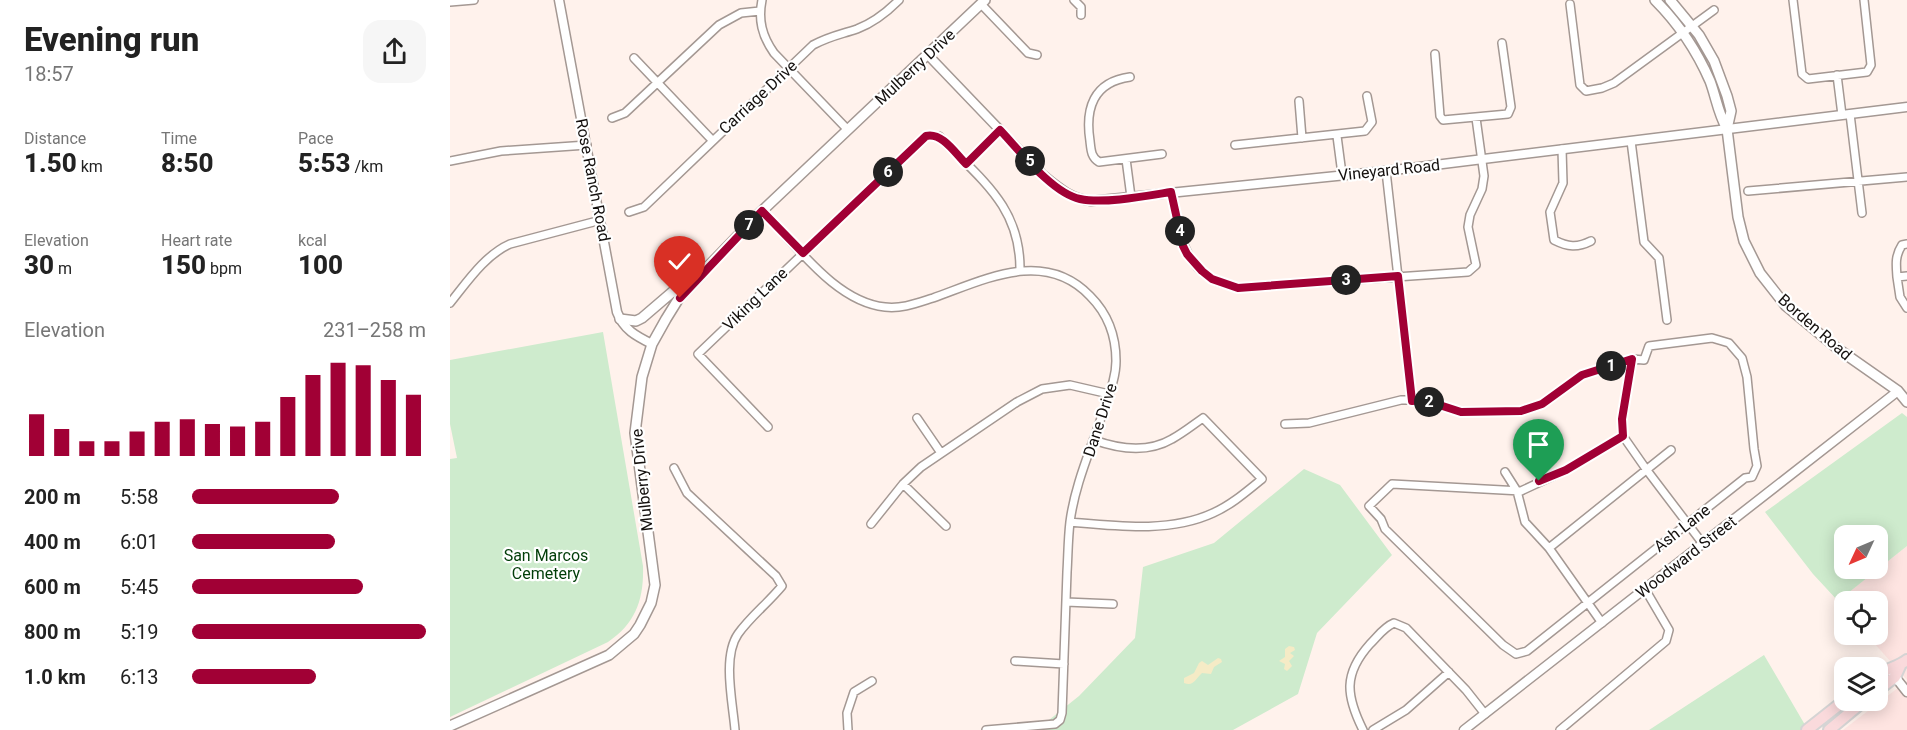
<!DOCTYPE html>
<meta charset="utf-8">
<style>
body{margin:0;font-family:Roboto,sans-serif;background:#f6f6f6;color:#222;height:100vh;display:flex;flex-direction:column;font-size:22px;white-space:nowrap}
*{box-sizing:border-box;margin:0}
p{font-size:20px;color:#767676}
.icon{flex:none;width:33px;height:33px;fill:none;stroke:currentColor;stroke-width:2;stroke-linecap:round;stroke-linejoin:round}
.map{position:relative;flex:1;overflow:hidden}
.details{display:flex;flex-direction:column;background:#fff;width:450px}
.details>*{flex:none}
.needle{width:39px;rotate:226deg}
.buttons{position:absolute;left:1384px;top:525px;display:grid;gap:12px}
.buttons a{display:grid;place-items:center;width:54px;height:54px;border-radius:12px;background:#fff;box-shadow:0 3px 15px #0003;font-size:30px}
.pin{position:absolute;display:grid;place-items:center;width:51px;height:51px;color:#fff;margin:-62px -26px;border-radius:50% 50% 50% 0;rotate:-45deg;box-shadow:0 0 6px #0007}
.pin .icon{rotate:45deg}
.km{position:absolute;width:30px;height:30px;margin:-15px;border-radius:50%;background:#222;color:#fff;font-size:16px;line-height:30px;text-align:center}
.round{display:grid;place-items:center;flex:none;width:63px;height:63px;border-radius:18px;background:#f6f6f6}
.summary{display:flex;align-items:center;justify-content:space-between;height:102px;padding:0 24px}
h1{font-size:33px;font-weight:800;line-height:45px}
.metrics{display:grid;grid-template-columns:repeat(3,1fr);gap:9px;height:102px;padding:6px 24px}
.metrics div{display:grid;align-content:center}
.metrics b{font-size:26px;font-weight:800}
.metrics small{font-size:16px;font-weight:400}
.metrics p{font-size:16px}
.chart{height:168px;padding:12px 24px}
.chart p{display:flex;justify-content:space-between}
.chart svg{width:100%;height:108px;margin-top:6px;stroke:#a10035;stroke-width:6}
ul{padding:0 24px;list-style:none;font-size:20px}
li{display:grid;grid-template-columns:96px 72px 1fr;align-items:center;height:45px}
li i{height:15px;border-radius:8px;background:#a10035}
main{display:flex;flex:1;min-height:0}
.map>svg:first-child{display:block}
.commercial{fill:#fee4e1}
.green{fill:#ceebcd;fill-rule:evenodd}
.sand{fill:#f5ebc6}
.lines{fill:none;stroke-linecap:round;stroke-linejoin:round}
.minor-casing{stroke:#a49893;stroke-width:10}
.tertiary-casing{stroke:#a49893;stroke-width:11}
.secondary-casing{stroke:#a49893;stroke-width:12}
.primary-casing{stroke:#d5d4d4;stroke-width:14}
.minor{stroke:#fff;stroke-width:7}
.tertiary{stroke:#fff;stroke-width:8}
.secondary{stroke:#fff;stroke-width:9}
.primary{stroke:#fadadc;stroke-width:10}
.route-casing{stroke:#fff;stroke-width:12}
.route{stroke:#a10035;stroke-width:8}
.labels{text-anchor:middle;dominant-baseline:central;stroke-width:4.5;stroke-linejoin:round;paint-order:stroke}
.street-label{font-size:16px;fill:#14100e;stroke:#fff}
.park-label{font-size:16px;fill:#013d08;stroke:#fff}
</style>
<main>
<section class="details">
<div class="summary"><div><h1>Evening run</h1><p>18:57</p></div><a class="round"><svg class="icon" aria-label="share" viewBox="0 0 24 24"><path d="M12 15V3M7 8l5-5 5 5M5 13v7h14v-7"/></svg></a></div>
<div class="metrics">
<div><p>Distance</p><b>1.50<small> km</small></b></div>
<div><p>Time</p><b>8:50</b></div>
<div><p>Pace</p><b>5:53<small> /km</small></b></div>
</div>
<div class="metrics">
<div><p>Elevation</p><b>30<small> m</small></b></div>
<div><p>Heart rate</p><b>150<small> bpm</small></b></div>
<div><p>kcal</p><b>100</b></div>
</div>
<div class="chart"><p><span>Elevation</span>231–258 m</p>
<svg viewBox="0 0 160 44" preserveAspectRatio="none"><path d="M5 44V27M15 44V33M25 44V38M35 44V38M45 44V34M55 44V30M65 44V29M75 44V31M85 44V32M95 44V30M105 44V20M115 44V11M125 44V6M135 44V7M145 44V13M155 44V19"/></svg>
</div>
<ul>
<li><b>200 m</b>5:58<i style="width:63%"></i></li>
<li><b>400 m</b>6:01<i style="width:61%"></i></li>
<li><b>600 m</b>5:45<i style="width:73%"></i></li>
<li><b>800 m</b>5:19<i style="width:100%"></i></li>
<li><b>1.0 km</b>6:13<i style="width:53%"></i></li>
</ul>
</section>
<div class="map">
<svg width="1457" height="730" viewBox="0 0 1457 730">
<rect width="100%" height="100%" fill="#fff2ec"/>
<path class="commercial" d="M1457 546V680L1417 635 1428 634V602H1395V609L1388 601Z
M1457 681V730H1393Z"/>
<path class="green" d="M153 332 193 566C194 599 186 623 158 642L0 717V459L7 458 0 424V360Z
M1452 413 1457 417V546L1388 601 1363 574 1315 512ZM1395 536H1428V568H1395Z
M854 469 890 485 942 555 867 633 848 694 783 730H551L594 724 629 696 685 638 693 567 764 543Z
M1314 655 1358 730H1199Z"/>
<path class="sand" d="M839 646 844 647 845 650 840 653 844 656 839 661 842 666 837 671 834 669 835 664 829 661 835 657V649Z
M768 658 771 659 772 662 764 667 761 674 752 673C746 678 744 687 734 683V678L744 673 749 663 752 661 758 665Z"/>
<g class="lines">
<g class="minor-casing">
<path id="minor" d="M312 0C308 20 312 36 324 53L398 130
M624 0 631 7V15
M1343 0 1352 74 1358 79 1417 72 1421 65 1414 0
M0 2 24 0
M531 4 578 53 587 55
M1120 4 1130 85 1136 91 1152 88 1164 83 1264 10
M985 54 990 116 993 120 1058 114 1061 107 1052 43
M184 58 262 140
M1387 75 1392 115
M680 77C643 82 635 109 640 141 641 150 641 157 649 162L712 154
M849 101 852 138
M1400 114 1412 213
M162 118 175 113 269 25 291 13 310 11
M887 136 892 174
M1181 141 1194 242 1209 258 1217 320
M785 145 915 131 922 122 917 96
M1112 149 1113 183 1100 212 1104 240C1118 247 1127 248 1141 241
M676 159 681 197
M0 161 51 151 137 145
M516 164 551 130
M936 171 962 401
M1298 191 1457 177
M721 192C728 223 731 262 762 279 769 283 780 285 788 288L1018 272 1026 265 1018 227 1020 215 1032 189 1034 176 1026 118
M312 211C346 244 385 302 435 307 452 309 467 303 483 298 534 280 594 248 640 296 657 313 666 336 666 361 666 378 659 394 654 409 642 447 625 483 620 522 618 539 618 556 617 572 615 619 614 666 612 713L610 720 605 724 536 730
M179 212 194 207 363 45C380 36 389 35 407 29 423 23 437 12 449 0
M1457 244 1452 245C1445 256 1446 264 1447 277L1457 276
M1447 277 1450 297 1457 308
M0 303C17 282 35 255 60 244L151 220
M1182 359 1172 419 1173 436 1196 469 1253 544
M467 418 491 453
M835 424 859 423 951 400H973L1011 412 1071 411 1092 404 1132 375 1182 359 1194 360 1199 346 1262 338 1279 343 1292 358 1297 377 1304 449 1307 466 1302 477 1295 478 1077 651 1066 654 1053 645 935 529 931 519 919 506 942 484 1071 491 1116 470 1173 436
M318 427 248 354 476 136H489C530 179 571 206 570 271
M224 468 237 493 326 576 332 586C318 603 300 617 288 634 272 657 283 704 285 730
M1055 472 1067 491 1075 522 1099 548 1152 623
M453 484 496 526
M620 522C666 526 720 533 763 513 781 505 796 492 812 479L753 418C743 425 733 433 722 439 698 453 669 449 644 440
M421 524 453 484 471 467 567 402 592 389 620 385 659 394
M1099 548 1221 450
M616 602 663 604
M565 661 614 664
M398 730 397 713 404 692 422 681
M913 730C896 696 893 674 920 644 928 636 934 627 944 623L956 628 1016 690 1035 714
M923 730 956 710 999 672
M1110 730 1216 641 1219 630 1195 589"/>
</g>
<g class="tertiary-casing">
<path id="tertiary" d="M109 0 167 312C174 330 186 336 202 344
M477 54 593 175C609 188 620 198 641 201L936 171 1457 107
M1442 673 1457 692
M1014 730 1448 391"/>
</g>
<g class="secondary-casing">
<path id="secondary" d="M1205 0C1229 24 1246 49 1260 81 1266 97 1268 113 1277 129
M1220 0 1249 35 1264 61 1277 96 1281 111 1277 129 1288 217 1294 241 1310 273 1336 306 1388 349 1448 391 1457 402
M170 319 186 321 192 318 227 288 242 280
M0 726 159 655 184 634 190 625 201 603 205 585 185 433 192 377 202 344 216 319 229 298 247 278 312 211 535 0"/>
</g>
<g class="primary-casing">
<path id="primary" d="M1428 675C1438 668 1448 667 1457 660
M1428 690 1445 677 1450 666
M1357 730 1395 700
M1379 730 1415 700"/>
</g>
<use href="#minor" class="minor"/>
<use href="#tertiary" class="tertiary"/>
<use href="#secondary" class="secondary"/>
<use href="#primary" class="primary"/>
</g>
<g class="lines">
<g class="route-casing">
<path id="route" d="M230 298 312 211 353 253 476 136C492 132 505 153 516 164L550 130C570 151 602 193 630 199 654 204 696 196 721 192L733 246 737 254 752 271 762 279 788 288 948 276 962 401 974 400 1011 412 1071 411 1092 404 1132 375 1182 359 1172 419 1173 436 1116 470 1089 481"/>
</g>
<use href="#route" class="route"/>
</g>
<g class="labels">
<g class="street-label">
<text transform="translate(465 67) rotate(-43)">Mulberry Drive</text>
<text transform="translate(308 97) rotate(-43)">Carriage Drive</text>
<text transform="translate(939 170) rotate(-6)">Vineyard Road</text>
<text transform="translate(143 180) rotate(79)">Rose Ranch Road</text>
<text transform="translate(305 299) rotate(-44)">Viking Lane</text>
<text transform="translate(1365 327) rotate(41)">Borden Road</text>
<text transform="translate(650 420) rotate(-72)">Dane Drive</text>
<text transform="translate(192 480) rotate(-96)">Mulberry Drive</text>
<text transform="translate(1232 528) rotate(-38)">Ash Lane</text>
<text transform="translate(1236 557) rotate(-38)">Woodward Street</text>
</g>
<g class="park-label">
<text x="96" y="555">San Marcos<tspan x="96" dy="18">Cemetery</tspan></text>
</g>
</g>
</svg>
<div class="buttons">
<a><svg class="needle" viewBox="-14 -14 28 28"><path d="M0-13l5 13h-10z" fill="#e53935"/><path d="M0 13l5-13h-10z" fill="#767676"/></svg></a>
<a><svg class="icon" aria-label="locate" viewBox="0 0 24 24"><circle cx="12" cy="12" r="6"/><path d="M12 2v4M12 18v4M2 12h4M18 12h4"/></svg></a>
<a><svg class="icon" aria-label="layers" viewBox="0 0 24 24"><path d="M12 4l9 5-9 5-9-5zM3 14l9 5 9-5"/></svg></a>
</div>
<div class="pin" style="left:1089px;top:481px;background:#1e9e55"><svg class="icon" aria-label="arrive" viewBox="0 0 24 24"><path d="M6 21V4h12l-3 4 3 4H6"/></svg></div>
<div class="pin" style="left:230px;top:298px;background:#d93025"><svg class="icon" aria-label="check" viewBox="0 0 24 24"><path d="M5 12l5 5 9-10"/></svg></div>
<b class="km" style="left:1161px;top:366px">1</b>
<b class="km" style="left:979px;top:402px">2</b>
<b class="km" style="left:896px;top:280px">3</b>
<b class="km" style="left:730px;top:231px">4</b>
<b class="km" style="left:580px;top:161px">5</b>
<b class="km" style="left:438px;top:172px">6</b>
<b class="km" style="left:299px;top:225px">7</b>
</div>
</main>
